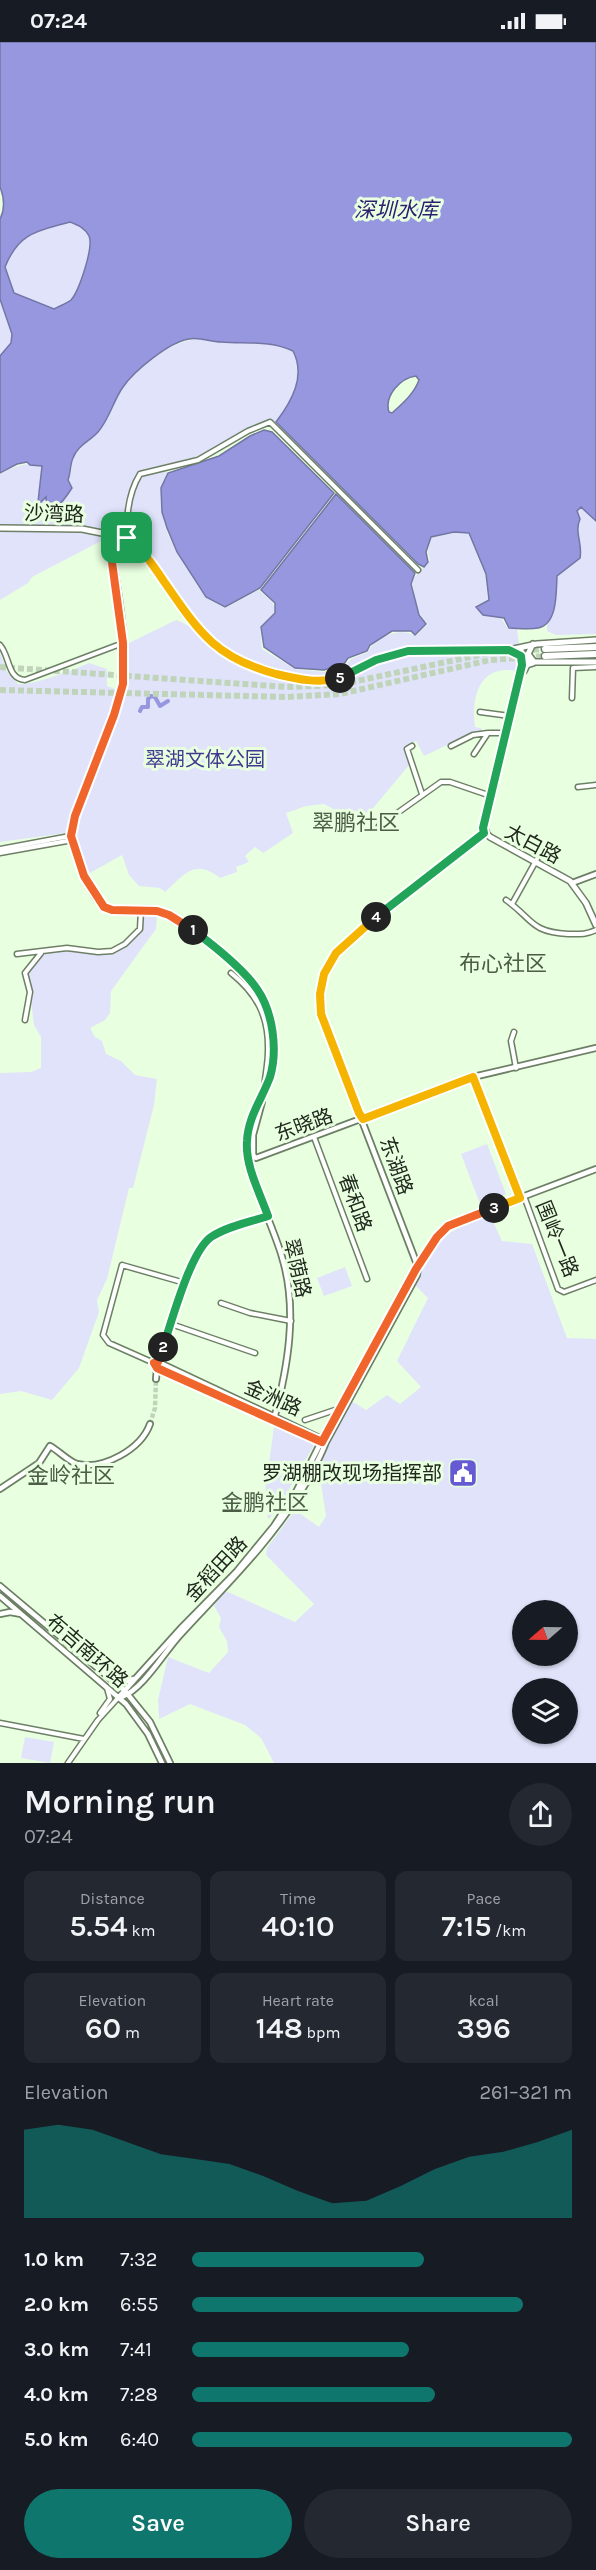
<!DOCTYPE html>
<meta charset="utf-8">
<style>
body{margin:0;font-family:Karla,"Noto Sans SC",sans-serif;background:#242831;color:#f1f3f6;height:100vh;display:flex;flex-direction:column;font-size:22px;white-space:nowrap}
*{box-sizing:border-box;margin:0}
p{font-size:20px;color:#9ea1a6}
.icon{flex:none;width:33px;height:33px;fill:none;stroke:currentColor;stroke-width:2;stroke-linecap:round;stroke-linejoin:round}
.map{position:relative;height:1721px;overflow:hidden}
.drawer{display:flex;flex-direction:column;background:#171b24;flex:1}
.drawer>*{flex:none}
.needle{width:39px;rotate:250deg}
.controls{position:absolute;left:512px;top:1558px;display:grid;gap:12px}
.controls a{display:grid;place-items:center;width:66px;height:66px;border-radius:50%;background:#171b24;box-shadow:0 2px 4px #0004;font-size:30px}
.pin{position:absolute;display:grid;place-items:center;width:51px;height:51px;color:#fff;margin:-26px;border-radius:12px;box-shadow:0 3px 9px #0006}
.km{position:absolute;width:30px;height:30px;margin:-15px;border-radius:50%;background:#222;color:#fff;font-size:16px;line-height:30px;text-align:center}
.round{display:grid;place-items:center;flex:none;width:63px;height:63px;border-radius:32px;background:#242831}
.overview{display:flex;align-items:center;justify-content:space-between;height:102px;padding:0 24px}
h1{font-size:33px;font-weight:600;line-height:45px}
.metrics{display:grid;grid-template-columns:repeat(3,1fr);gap:9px;height:102px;padding:6px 24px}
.metrics div{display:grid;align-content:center;border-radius:12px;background:#242831;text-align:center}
.metrics b{font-size:30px;font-weight:600}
.metrics small{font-size:16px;font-weight:400}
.metrics p{font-size:16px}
.chart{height:168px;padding:12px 24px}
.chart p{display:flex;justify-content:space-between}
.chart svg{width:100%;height:108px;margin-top:6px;fill:#0f766e;opacity:.7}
.primary-button{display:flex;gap:12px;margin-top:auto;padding:12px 24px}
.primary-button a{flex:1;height:69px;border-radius:36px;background:#0f766e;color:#fff;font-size:24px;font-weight:600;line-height:69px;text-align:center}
.primary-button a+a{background:#242831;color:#f1f3f6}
ul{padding:0 24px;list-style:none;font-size:20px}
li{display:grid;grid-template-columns:96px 72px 1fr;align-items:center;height:45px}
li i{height:15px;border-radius:8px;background:#0f766e}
.status{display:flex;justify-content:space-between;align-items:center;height:42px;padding:0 30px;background:#171b24;direction:ltr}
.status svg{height:16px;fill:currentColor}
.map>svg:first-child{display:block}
.green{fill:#e1e3fb;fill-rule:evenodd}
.water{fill:#9697df;stroke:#7376a5;stroke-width:1.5;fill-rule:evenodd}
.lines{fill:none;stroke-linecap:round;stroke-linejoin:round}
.canal{stroke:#9697df;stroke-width:4}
.tertiary-tunnel{stroke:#c0d4b9;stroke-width:4.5;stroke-dasharray:4.5 2;stroke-linecap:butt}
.trunk-tunnel{stroke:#c0d4b9;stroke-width:6;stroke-dasharray:6 3;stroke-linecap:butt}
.minor-casing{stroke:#6d8066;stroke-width:7}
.tertiary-casing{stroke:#6d8066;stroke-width:8}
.secondary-casing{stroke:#6d8066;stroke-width:8}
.primary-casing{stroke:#6d8066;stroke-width:8}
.trunk-casing{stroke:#6d8066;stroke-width:9}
.minor{stroke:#fff;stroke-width:4}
.tertiary{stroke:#fff;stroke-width:4.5}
.secondary{stroke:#fff;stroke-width:5}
.primary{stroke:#fff;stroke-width:5}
.trunk{stroke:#fff;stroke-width:6}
.split-1-casing{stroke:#fff;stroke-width:12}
.split-2-casing{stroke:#fff;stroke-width:12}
.split-3-casing{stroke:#fff;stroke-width:12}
.split-4-casing{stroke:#fff;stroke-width:12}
.split-5-casing{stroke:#fff;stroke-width:12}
.split-6-casing{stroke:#fff;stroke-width:12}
.split-1{stroke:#f0652b;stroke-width:8}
.split-2{stroke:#22a559;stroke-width:8}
.split-3{stroke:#f0652b;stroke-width:8}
.split-4{stroke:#f5b400;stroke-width:8}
.split-5{stroke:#22a559;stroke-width:8}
.split-6{stroke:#f5b400;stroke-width:8}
.labels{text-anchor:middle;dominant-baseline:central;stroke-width:6;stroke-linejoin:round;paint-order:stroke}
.street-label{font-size:20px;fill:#20281d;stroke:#e8ffe0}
.park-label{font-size:20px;fill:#423a8f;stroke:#e8ffe0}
.poi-label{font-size:20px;fill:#20281d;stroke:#e8ffe0;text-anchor:end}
.water-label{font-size:21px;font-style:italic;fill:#2b1d70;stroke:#e8ffe0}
.quarter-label{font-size:22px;fill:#4b5d44;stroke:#e8ffe0}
</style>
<div class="status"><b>07:24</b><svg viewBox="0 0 49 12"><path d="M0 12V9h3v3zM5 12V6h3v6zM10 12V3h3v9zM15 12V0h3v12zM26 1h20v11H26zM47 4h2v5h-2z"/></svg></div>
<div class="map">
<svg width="596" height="1721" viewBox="0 0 596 1721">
<rect width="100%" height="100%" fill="#e8ffe0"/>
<path class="green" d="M70 180C78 183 85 186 89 194 94 205 79 249 71 258 66 262 59 264 54 267L14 251C11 243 4 231 6 223 11 193 46 187 70 180Z
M0 257 12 292 11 301 0 314Z
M203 296C233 303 265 296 293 308 306 334 292 359 276 380L269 378 259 381 198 416 139 431C128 449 126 471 125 492L103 485V498L32 535 28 541 0 558V431C16 425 24 419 42 424L39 459 47 455V467C55 456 66 445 70 433 73 427 71 420 73 415 79 403 91 398 99 389 110 376 113 358 123 345 141 320 174 298 203 296Z
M161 428 167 430C151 466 169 500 189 530 194 538 199 547 205 554 210 559 219 563 225 566L259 548C267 557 276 558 274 571L260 585 262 607 295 627 324 630 346 623 351 617 368 610C374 595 402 584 415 594L428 582C416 572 416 555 412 541 416 530 424 528 430 518L428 510 431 496 453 491H468L485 532 488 557 476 564C482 576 491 574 502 577L508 587H517L519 603 402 606 387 609 346 629 326 634H296L245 618 211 596 199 584 156 521 130 493C126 476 131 447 142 433Z
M581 465 596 479V592L556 593 547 589C546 579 553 570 555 560 556 552 556 543 557 534L580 515C583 501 576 485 577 469Z
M176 578C193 583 205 601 219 611 242 626 269 634 295 640 342 651 369 616 413 612 444 608 477 613 508 612L512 613 517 619 516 629C479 622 471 656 475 685L481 686 482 690 466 694 424 714 416 699 405 707 410 722 369 771 333 767 324 762 306 764 286 771 293 791 263 811 255 805 245 814 249 820 236 825 237 830 220 836C195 816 185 832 165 850L160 846 139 844 129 833 122 813 88 832 75 792 81 768 117 675 126 645 127 602Z
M0 610 7 630 18 642C31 644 76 627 89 621L107 627V644L118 648 66 791 0 800Z
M142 870 157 873 156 887 111 949 110 971 105 978 90 986 95 995 102 999 106 1012 121 1019 135 1033 157 1037 154 1063 133 1146H129L107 1237 97 1258 99 1270 79 1326 52 1358 21 1349 0 1352V1031L31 1030 41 1026V995L34 983 29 945 25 934 42 911 67 906 98 910 119 905 137 891Z
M487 1102 506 1152 480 1162 461 1112Z
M490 1173 502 1199 532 1202 567 1296 596 1297V1721H274L261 1696 245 1683 190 1662 159 1677 158 1658 168 1615 209 1631 228 1610 227 1599 219 1585 221 1576 214 1564 222 1551 228 1550 295 1580 314 1562 266 1513 267 1506 295 1468 319 1485 326 1474 318 1422 350 1358 366 1368 387 1353 400 1362 421 1345 397 1319 428 1256 415 1243C434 1194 444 1191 490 1173ZM522 1569H567V1614H522ZM522 1647H567V1692H522Z
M345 1225 352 1244 324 1254 317 1236Z
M274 1385 314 1403 278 1467 269 1477 267 1474 269 1460 264 1457Z
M25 1695 54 1700 50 1721 21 1716Z"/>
<path class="water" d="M0 0H596V479L581 465 577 469 580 477C574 490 583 502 580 516L557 534C556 550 558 582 538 586 529 588 517 586 509 586L504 576 483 573 476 565 489 558 486 532 469 491 454 490 431 495 426 510 428 520 424 525 418 522 276 380C292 359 306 334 293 309 270 298 246 302 221 300 210 300 201 295 189 297 169 300 134 329 123 345 113 359 110 376 98 390 90 399 77 404 73 416 70 422 71 430 68 438L72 446C65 456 60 466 47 467L46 455 40 461 38 460 42 424 30 423 27 420 17 422 0 431V314L11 301 12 292 0 257V177C5 167 4 155 0 145ZM70 180C78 183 85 186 89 194 94 205 79 249 71 258 66 262 59 264 54 267L14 251 5 225C19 190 38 189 70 180ZM416 334 419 338C414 352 402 362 392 371L389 370C384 354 400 336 416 334Z
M264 388 272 390 334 451 260 546 225 565 206 555 177 510 167 486 162 470 161 446 168 431 219 414 250 394Z
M336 452 415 531 411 542 419 573 426 582 415 593 411 589H392L370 603 367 609 348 616 344 622 324 628 295 626 264 605 261 585 275 571V561L261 548Z"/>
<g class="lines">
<path class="canal" d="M140 669 142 665H148V657L151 654 155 655 160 664 168 659"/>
<path class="tertiary-tunnel" d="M150 1382 155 1366 156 1337"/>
<path class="trunk-tunnel" d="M515 609 545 607
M0 625 287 645 338 643 493 610
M0 648 287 655 340 652 490 618 545 614"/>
<g class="minor-casing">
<path id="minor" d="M127 496C126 474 129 450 140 432L198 418 248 389 270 380 418 528
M0 603C10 614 7 637 25 638L123 601
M572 656 573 626 596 625
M480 670 510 674
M412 704 407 707 422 752
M451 704 473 693 488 691
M474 712 488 691H506
M578 745 596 743
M379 784 441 740H450L491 754
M0 807 70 794
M0 811 67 799 71 794
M506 858C533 877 530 890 568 892 578 892 586 893 596 888
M512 862 537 817
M17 912 67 906 98 910 112 909 125 902 140 887 141 868
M231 931C257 952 269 974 268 1009 268 1022 265 1034 264 1047
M25 978 30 950 25 931 41 911
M514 990 511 999 516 1026
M473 1035 520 1156
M314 1095 367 1237
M524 1154 558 1247 564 1250 596 1238
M221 1261 250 1271 291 1279
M171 1282 255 1311
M158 1320 154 1321 109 1301 103 1293 122 1223 185 1241
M157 1326C162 1299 191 1209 211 1195 227 1184 249 1180 267 1174
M305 1378 341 1366
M100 1671 110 1657 107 1646
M0 1681 84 1697
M68 1721 98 1678 118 1656"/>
</g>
<g class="tertiary-casing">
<path id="tertiary" d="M108 491C115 531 130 605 122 644 115 681 66 775 73 804 77 818 93 860 106 867 118 873 138 866 152 868 181 872 240 922 257 947 273 970 279 1009 269 1036 262 1057 248 1075 247 1098 245 1130 273 1183 282 1215 298 1267 288 1325 274 1377
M572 841 596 832
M260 1055 262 1060 253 1093V1113L256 1116 473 1035 596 1006
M418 1225 323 977C314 950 324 923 343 903L486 789
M158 1320 324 1398
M156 1337 157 1326 323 1400
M0 1447 39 1421 50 1404C59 1409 68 1419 77 1422 104 1428 141 1407 150 1382
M0 1544 125 1649 150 1680 170 1721
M0 1554 126 1662 148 1692 162 1721
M0 1572 10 1570 21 1572
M111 1635 124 1640 134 1637
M122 1655C144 1646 164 1610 181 1592 226 1543 272 1499 306 1441 313 1428 321 1414 326 1400L417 1233 418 1225
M118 1656 182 1585 237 1529 274 1484 296 1450 319 1404 416 1227 443 1188 477 1172 596 1127"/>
</g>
<g class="secondary-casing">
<path id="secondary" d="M521 606V628L483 788 490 795 570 839 586 861 596 883"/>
</g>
<g class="primary-casing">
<path id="primary" d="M0 486 82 487 127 496 152 522 193 581 208 598 245 621 302 638 336 637 382 616 408 609 509 608 537 602 596 598
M533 602 528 612 534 620
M512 608 530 620H596
M524 629 527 623 533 621"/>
</g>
<g class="trunk-casing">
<path id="trunk" d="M545 607 596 605
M545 614 596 612"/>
</g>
<use href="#minor" class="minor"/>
<use href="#tertiary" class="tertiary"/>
<use href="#secondary" class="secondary"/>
<use href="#primary" class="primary"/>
<use href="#trunk" class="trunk"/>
</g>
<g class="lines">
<g class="split-1-casing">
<path id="split-1" d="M127 496 108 491 123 601V642L114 673 75 774 71 794 84 834 104 865 112 868 157 869 169 873 193 888"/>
</g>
<g class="split-2-casing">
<path id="split-2" d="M163 1305C172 1279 190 1210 211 1195 228 1184 250 1180 268 1174 260 1151 245 1124 247 1099 248 1075 262 1057 270 1035 278 1008 273 970 257 947 243 926 213 903 193 888"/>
</g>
<g class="split-3-casing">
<path id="split-3" d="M163 1305 158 1320 154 1321 157 1326 322 1400 416 1227 437 1195 448 1184 494 1166"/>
</g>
<g class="split-4-casing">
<path id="split-4" d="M376 875 336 911 324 932 320 952 321 972 359 1071 363 1077 473 1035 520 1156 494 1166"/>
</g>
<g class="split-5-casing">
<path id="split-5" d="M340 636 376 618 408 609 509 608 521 614 522 623 483 786 484 791 376 875"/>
</g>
<g class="split-6-casing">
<path id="split-6" d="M127 496C142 507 153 523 163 538 198 588 213 615 276 632 297 637 318 642 340 636"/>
</g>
<use href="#split-1" class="split-1"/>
<use href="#split-2" class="split-2"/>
<use href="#split-3" class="split-3"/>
<use href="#split-4" class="split-4"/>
<use href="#split-5" class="split-5"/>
<use href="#split-6" class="split-6"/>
</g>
<defs>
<g id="civic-square" transform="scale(1.5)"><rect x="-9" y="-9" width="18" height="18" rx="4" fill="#665ad4" stroke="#e8ffe0"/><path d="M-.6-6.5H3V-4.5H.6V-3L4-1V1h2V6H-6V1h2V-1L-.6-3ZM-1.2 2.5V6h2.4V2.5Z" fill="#fff"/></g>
</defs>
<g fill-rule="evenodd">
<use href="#civic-square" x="463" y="1431"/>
</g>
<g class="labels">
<g class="street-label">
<text transform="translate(54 472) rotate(2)">沙湾路</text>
<text transform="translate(533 802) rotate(28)">太白路</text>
<text transform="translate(304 1083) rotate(-20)">东晓路</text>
<text transform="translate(396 1124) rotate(70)">东湖路</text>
<text transform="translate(355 1161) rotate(70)">春和路</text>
<text transform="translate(557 1197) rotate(68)">围岭一路</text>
<text transform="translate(297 1226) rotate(77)">翠荫路</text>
<text transform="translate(273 1356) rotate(24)">金洲路</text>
<text transform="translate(216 1527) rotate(-47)">金稻田路</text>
<text transform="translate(87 1609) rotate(41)">布吉南环路</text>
</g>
<g class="park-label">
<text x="205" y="717">翠湖文体公园</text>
</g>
<g class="poi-label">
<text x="442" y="1431">罗湖棚改现场指挥部</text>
</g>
<g class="water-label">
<text x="396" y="168">深圳水库</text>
</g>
<g class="quarter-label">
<text x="356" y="781">翠鹏社区</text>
<text x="503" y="922">布心社区</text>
<text x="71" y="1434">金岭社区</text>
<text x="265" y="1461">金鹏社区</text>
</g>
</g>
</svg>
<div class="controls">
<a><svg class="needle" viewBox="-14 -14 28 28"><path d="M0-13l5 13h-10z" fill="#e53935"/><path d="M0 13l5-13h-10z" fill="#9ea1a6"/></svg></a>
<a><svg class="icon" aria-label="layers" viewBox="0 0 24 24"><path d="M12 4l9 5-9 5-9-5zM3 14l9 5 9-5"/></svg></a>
</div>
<div class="pin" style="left:127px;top:496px;background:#1e9e55"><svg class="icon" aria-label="arrive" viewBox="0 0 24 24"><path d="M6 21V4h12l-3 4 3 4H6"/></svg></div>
<b class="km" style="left:193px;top:888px">1</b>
<b class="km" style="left:163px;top:1305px">2</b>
<b class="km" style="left:494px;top:1166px">3</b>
<b class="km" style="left:376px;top:875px">4</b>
<b class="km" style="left:340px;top:636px">5</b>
</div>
<section class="drawer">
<div class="overview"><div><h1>Morning run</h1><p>07:24</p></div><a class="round"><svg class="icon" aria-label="share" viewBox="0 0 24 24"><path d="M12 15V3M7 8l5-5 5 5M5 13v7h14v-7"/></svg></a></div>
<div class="metrics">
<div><p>Distance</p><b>5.54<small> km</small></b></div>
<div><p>Time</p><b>40:10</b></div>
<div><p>Pace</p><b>7:15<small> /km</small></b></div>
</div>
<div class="metrics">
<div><p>Elevation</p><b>60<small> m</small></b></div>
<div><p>Heart rate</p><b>148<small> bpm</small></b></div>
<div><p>kcal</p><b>396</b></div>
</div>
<div class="chart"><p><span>Elevation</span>261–321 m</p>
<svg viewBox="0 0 160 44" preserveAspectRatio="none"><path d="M0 44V8L10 6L20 8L30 13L40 18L50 20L60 22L70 27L80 33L90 38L100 37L110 31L120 24L130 19L140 17L150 13L160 8V44z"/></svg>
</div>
<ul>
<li><b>1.0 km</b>7:32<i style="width:61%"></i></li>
<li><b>2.0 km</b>6:55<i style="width:87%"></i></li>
<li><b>3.0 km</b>7:41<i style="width:57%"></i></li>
<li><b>4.0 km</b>7:28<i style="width:64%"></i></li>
<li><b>5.0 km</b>6:40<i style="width:100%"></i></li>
</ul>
<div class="primary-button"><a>Save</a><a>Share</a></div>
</section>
